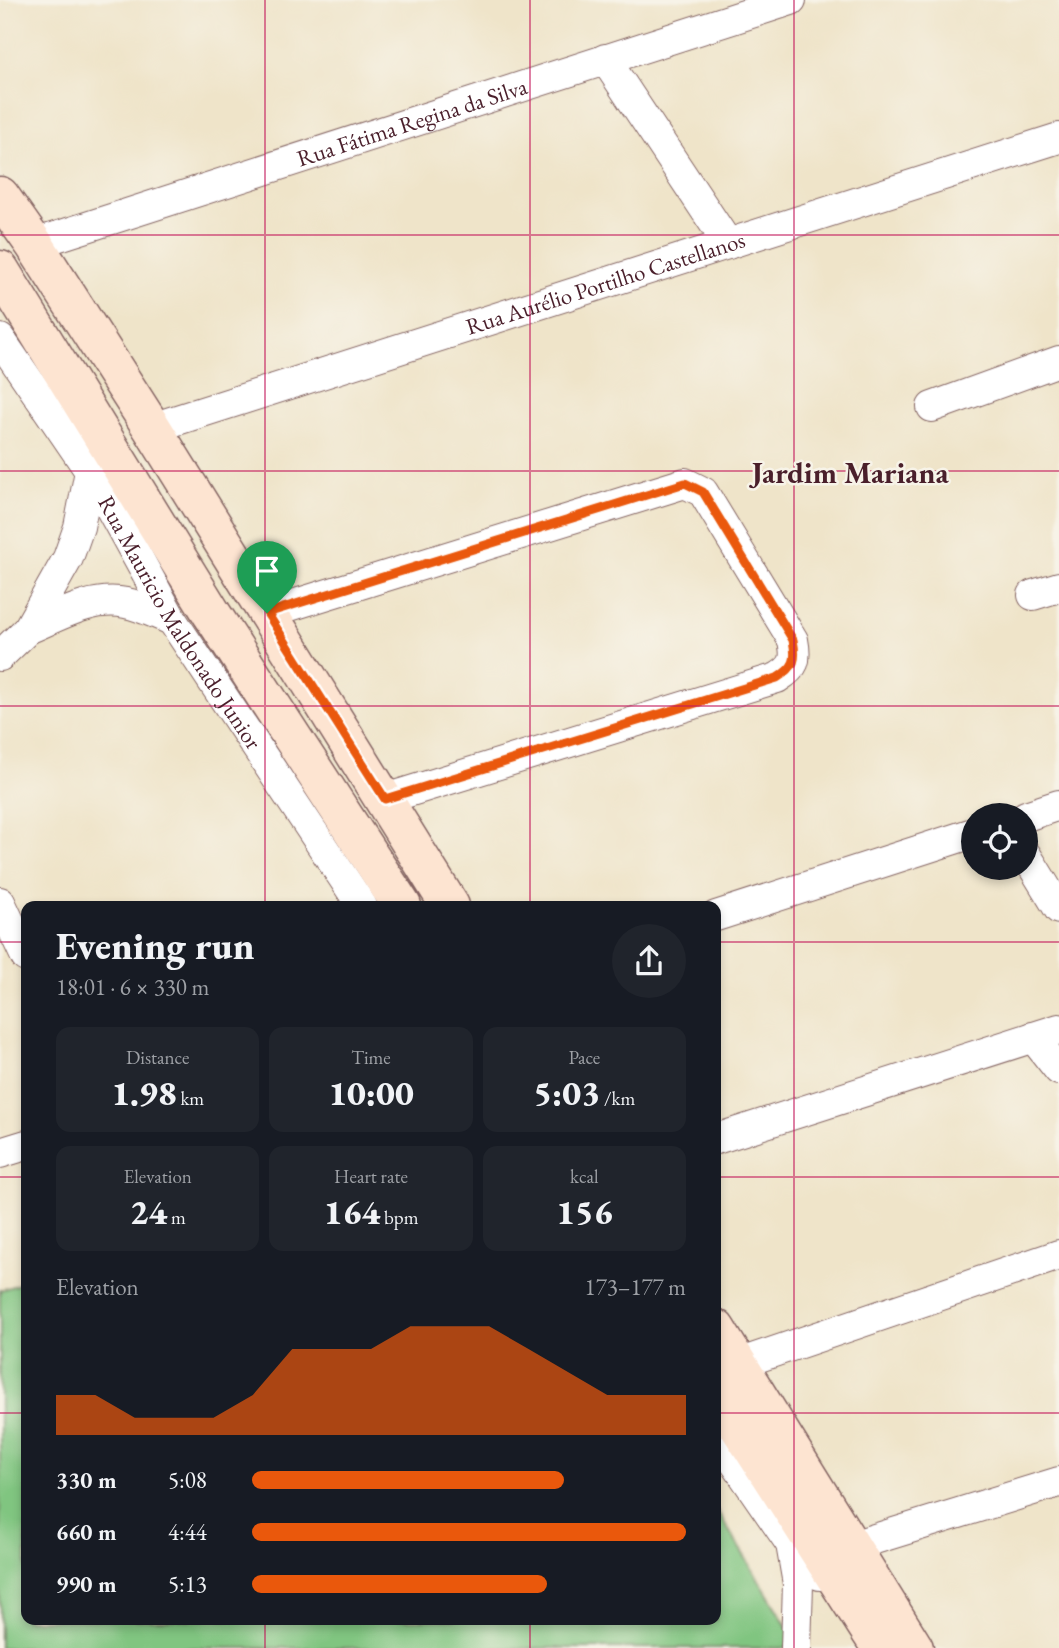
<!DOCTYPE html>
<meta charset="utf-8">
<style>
body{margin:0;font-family:"EB Garamond",serif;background:#20242c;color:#f1f3f6;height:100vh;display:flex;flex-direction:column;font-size:26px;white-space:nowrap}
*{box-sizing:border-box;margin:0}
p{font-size:23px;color:#9ea1a6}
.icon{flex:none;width:38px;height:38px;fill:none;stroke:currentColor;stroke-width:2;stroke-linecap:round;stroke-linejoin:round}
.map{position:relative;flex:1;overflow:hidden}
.side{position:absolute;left:21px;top:901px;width:700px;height:724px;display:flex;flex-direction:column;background:#171b24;border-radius:14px;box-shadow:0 4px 10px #0003}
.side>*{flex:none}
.controls{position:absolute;left:961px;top:803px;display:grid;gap:14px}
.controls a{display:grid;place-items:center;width:77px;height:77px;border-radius:50%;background:#171b24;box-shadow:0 4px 10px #0003;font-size:35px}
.pin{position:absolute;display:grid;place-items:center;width:60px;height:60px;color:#fff;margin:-72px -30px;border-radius:50% 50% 50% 0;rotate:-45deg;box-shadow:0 0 7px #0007}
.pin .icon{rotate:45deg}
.round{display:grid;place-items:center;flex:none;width:74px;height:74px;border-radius:37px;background:#20242c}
.overview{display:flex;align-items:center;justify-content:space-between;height:119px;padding:0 35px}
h1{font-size:38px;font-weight:800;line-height:52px}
.figures{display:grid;grid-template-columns:repeat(3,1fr);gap:10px;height:119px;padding:7px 35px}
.figures div{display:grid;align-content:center;border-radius:14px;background:#20242c;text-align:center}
.figures b{font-size:35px;font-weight:800}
.figures small{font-size:19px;font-weight:400}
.figures p{font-size:19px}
.chart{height:196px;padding:14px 35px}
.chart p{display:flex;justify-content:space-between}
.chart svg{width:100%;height:126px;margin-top:7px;fill:#ea580c;opacity:.7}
ul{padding:0 35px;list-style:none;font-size:23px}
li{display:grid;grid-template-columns:112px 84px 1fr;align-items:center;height:52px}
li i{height:18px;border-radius:9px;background:#ea580c}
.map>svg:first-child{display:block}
.green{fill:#80c580;stroke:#657256;stroke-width:2}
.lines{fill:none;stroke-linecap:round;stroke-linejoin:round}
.minor-casing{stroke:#846462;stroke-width:32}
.secondary-casing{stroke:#846462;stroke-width:41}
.minor{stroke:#fff;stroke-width:30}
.secondary{stroke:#fde4d1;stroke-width:38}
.route-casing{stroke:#fff;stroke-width:14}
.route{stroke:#ea580c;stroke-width:9}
.grid{fill:none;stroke:#c2185b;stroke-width:2;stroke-opacity:0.55}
.labels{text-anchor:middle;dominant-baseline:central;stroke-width:5;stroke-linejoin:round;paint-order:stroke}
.street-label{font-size:23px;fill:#4a1f2b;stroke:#f7f3e8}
.district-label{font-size:30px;font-weight:bold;fill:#4a1f2b;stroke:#f7f3e8}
</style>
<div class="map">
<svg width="1059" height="1648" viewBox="0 0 1059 1648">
<rect width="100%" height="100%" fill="#f7f3e8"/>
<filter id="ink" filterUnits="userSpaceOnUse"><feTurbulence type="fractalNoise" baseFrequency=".0143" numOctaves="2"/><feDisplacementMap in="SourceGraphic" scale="14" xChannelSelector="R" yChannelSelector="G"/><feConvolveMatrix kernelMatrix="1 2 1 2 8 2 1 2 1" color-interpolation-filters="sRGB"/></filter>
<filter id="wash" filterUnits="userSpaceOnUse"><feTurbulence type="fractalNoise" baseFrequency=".00686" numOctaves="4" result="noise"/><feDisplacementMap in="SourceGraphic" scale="28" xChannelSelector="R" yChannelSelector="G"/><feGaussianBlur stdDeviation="1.57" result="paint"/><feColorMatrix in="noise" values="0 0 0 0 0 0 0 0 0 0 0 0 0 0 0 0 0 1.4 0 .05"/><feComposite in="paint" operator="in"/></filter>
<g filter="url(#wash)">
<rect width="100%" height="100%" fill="#efe4c9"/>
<path class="green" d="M26 1282V1620H716V1509L800 1648H0V1290Z"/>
</g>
<g filter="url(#ink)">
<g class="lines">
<g class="minor-casing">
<g id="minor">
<path d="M605 59 728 244"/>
<path id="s1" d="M34 244 791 0"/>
<path id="s2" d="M0 339 90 471 172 620 362 906"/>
<path d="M932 407 1059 361"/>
<path id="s3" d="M152 428 1059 138"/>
<path d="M1033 595 1059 587"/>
<path d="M267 613 685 483 703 492 793 640C797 660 795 667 777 678L385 799"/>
<path d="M28 629C59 616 92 596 126 603 142 606 158 615 172 620"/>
<path d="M0 656 28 629 68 558 79 527 90 471"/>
<path d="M1026 816 1059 805"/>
<path d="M1026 855 1059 909"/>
<path d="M0 902 26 957"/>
<path d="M716 916 973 833"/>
<path d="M1033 1037 1059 1070"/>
<path d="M716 1139 1059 1029"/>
<path d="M0 1153 26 1145"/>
<path d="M738 1364 1059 1255"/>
<path d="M716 1435 791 1544 820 1575"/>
<path d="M791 1544 798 1584 796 1648"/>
<path d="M852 1546 1059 1482"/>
</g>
</g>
<g class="secondary-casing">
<path id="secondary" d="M0 196 34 244 152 428 450 906
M0 270 212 614 402 906
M716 1329 914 1648
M716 1391 881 1648"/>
</g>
<use href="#minor" class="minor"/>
<use href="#secondary" class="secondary"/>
</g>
</g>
<g class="lines" filter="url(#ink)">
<g class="route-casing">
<path id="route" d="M685 483 703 492 793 640C797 660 795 667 777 678L385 799 267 613Z"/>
</g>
<use href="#route" class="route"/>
</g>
<path class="grid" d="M265 0V906M530 0V906M794 0V1648M0 235H1059M0 471H1059M0 706H1059M0 942H26M716 942H1059M0 1177H26M716 1177H1059M0 1413H26M716 1413H1059M265 1620V1648M530 1620V1648"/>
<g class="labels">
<g class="street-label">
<text stroke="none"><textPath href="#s1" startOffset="397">Rua Fátima Regina da Silva</textPath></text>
<text stroke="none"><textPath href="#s3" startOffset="476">Rua Aurélio Portilho Castellanos</textPath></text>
<text stroke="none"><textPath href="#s2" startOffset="336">Rua Mauricio Maldonado Junior</textPath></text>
</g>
<g class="district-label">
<text x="850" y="472">Jardim Mariana</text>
</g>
</g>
</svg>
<div class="controls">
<a><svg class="icon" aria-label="locate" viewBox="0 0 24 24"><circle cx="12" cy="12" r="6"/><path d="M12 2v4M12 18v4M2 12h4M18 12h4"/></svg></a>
</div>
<div class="pin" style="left:267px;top:613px;background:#1e9e55"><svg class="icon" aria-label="arrive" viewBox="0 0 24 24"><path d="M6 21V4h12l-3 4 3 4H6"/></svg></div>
<section class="side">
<div class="overview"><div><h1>Evening run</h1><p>18:01 · 6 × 330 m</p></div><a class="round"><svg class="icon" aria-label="share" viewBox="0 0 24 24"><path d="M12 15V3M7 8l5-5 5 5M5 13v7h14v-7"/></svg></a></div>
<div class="figures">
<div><p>Distance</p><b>1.98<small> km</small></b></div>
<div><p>Time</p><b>10:00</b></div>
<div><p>Pace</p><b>5:03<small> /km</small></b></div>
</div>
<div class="figures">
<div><p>Elevation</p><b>24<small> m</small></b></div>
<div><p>Heart rate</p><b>164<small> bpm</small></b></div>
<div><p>kcal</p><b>156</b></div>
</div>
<div class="chart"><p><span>Elevation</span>173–177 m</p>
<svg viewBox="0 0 160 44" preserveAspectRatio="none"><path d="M0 44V30L10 30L20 38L30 38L40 38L50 30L60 14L70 14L80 14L90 6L100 6L110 6L120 14L130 22L140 30L150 30L160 30V44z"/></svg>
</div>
<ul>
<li><b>330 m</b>5:08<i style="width:72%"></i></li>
<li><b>660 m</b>4:44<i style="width:100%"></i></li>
<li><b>990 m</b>5:13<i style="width:68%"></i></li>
</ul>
</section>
</div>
